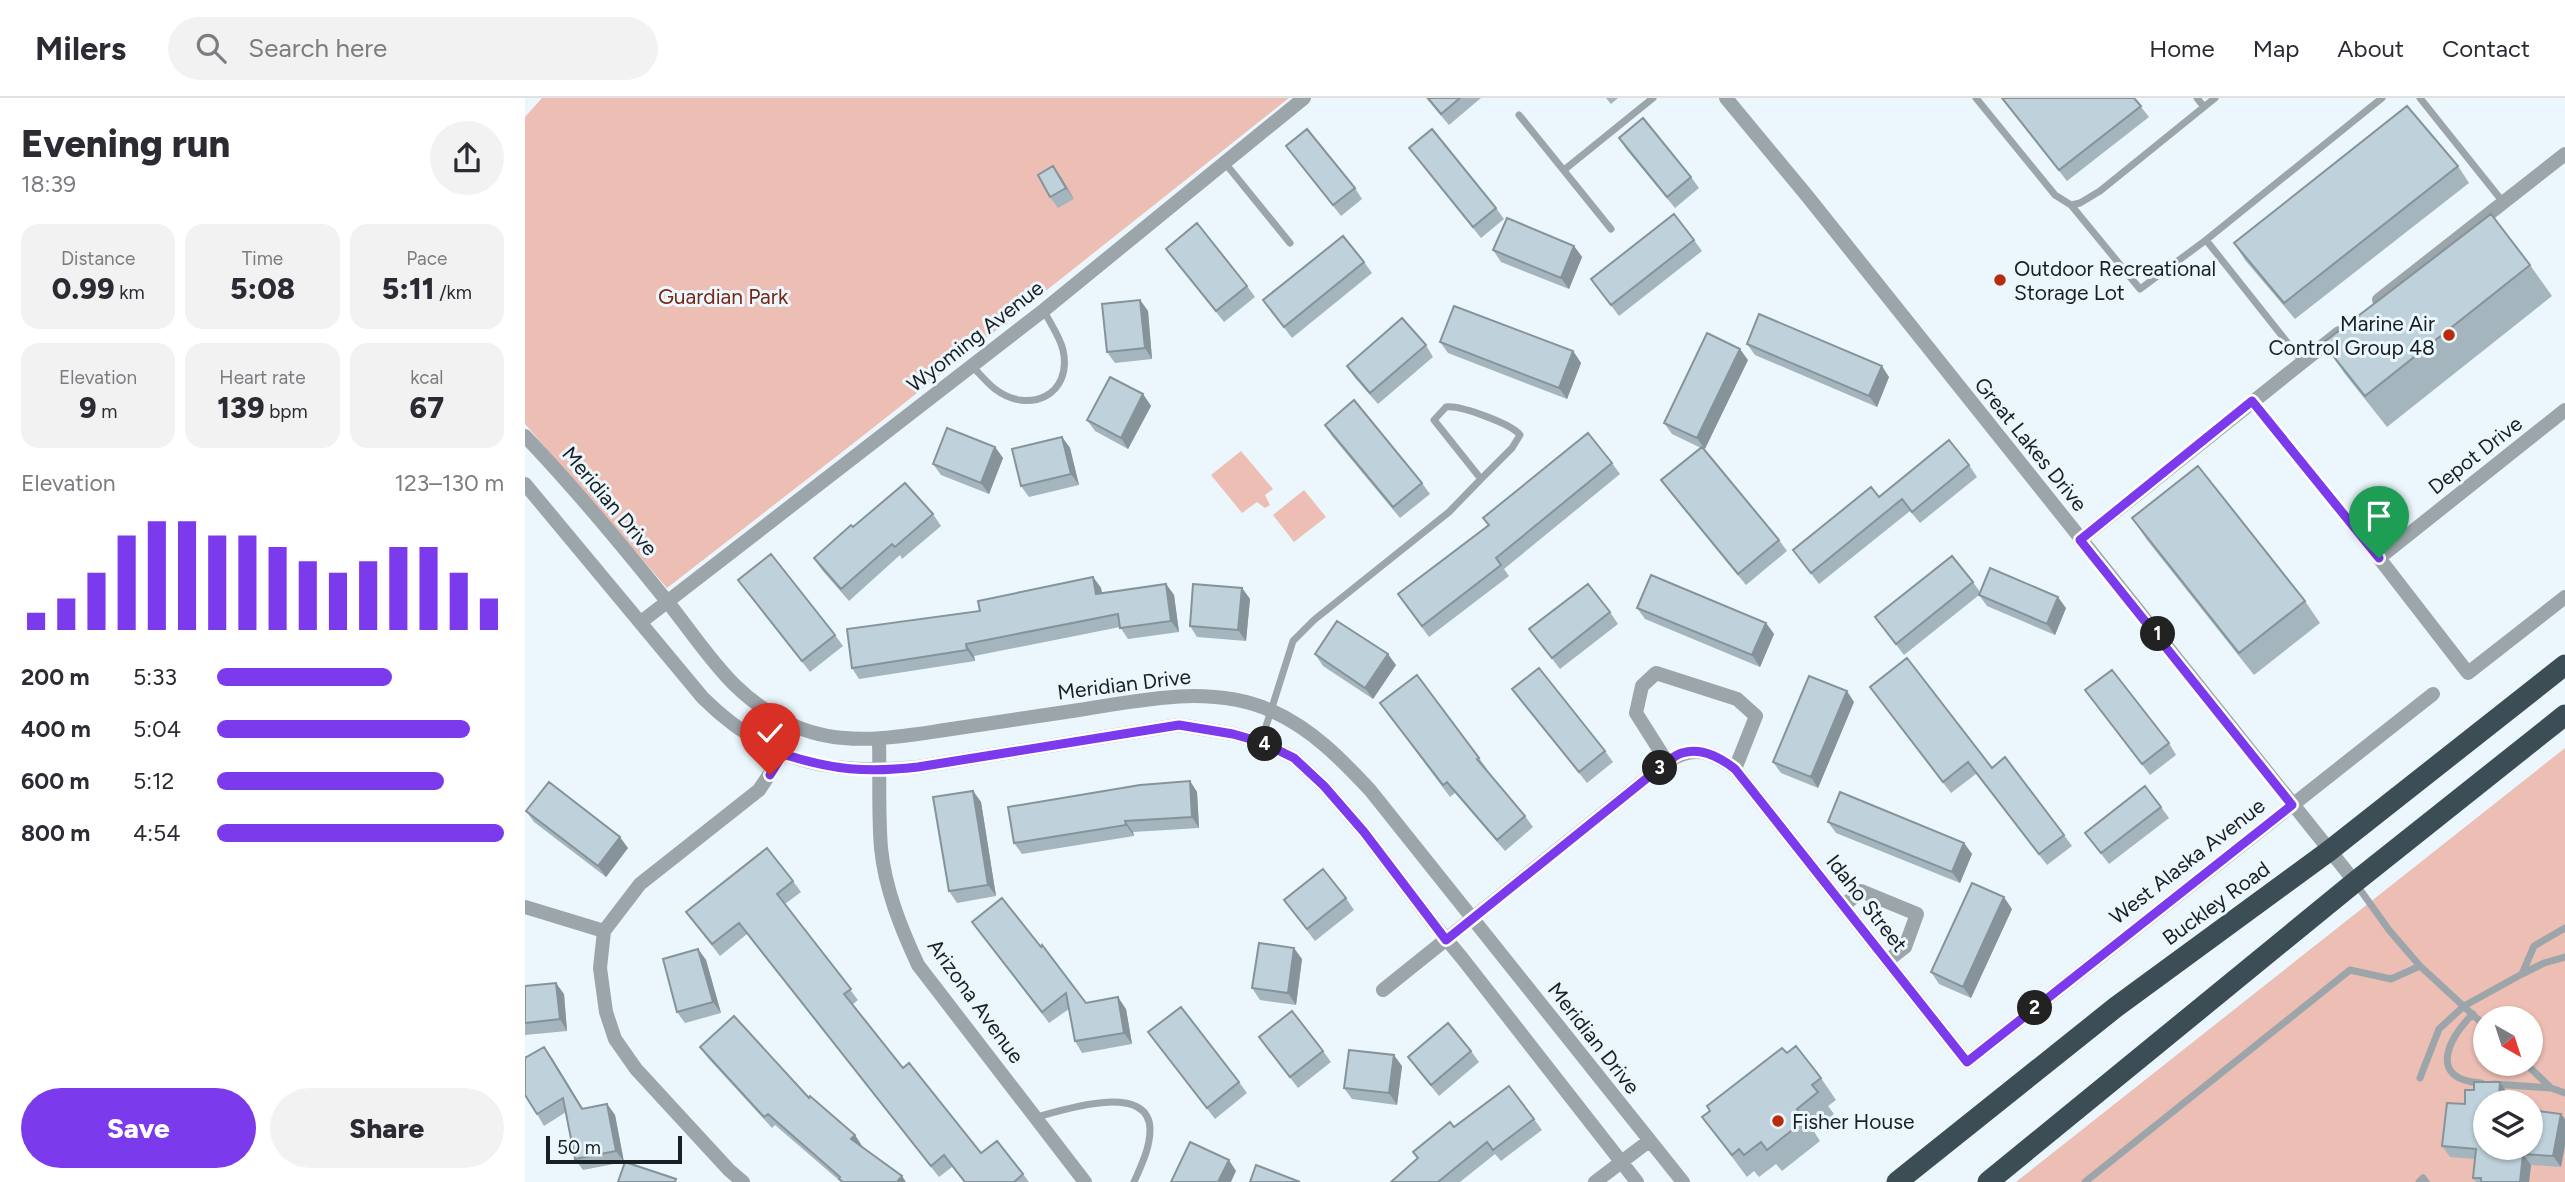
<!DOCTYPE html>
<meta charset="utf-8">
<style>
body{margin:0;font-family:Figtree,sans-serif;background:#f2f2f3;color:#2b2b33;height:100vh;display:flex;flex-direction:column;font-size:26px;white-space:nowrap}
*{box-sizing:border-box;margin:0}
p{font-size:23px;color:#7c7c81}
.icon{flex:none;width:38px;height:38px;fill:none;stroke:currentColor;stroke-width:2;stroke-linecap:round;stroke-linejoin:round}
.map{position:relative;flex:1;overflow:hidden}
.drawer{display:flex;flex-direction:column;background:#fff;width:525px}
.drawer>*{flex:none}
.needle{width:46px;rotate:141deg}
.fabs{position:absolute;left:1948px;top:908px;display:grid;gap:14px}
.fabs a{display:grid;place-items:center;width:70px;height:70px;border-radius:50%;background:#fff;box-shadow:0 2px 5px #0004;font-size:35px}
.scale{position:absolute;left:21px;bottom:18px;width:136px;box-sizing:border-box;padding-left:7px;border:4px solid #192024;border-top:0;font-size:19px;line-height:24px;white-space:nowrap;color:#192024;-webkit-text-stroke:5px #ebf7fd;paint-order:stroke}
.pin{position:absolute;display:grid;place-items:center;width:60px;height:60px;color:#fff;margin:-72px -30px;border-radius:50% 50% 50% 0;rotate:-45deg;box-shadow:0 0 7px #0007}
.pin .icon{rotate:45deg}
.km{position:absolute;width:35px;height:35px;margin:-18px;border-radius:50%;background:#222;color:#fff;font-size:19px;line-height:35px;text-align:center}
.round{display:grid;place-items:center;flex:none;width:74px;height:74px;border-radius:37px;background:#f2f2f3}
.overview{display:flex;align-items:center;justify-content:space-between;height:119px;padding:0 21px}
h1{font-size:38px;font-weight:800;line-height:52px}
.figures{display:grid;grid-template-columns:repeat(3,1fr);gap:10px;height:119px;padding:7px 21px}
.figures div{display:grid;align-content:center;border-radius:18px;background:#f2f2f3;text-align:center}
.figures b{font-size:30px;font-weight:800}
.figures small{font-size:19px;font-weight:400}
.figures p{font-size:19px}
.chart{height:196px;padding:14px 21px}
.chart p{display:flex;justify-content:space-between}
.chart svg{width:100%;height:126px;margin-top:7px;stroke:#7c3aed;stroke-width:6}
.action{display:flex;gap:14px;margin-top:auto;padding:14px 21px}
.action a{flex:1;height:80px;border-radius:42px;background:#7c3aed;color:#fff;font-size:28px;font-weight:800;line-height:80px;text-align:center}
.action a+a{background:#f2f2f3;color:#2b2b33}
ul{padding:0 21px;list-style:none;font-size:23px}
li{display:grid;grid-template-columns:112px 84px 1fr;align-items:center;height:52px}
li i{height:18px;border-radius:9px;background:#7c3aed}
header{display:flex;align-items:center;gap:42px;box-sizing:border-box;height:98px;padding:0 35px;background:#fff;border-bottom:2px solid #e1e1e2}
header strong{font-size:33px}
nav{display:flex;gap:38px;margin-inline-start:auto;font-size:24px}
.search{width:490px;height:63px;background:#f2f2f3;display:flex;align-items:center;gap:18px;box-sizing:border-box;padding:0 24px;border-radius:38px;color:#7c7c81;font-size:26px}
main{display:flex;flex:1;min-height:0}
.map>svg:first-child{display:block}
.green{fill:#edbfb4;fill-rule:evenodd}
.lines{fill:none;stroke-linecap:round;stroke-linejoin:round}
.lane{stroke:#9ca5a9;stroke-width:7}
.street{stroke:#9ca5a9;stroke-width:14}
.highway{stroke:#3c4d55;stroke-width:21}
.wall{fill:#a4b5bd}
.shaded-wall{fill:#86939a}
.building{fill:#bfd2dc;stroke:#86939a;stroke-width:2}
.route-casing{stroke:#fff;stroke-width:14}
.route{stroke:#7c3aed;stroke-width:9}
.poi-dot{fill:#b72c0b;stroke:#ebf7fd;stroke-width:2.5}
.labels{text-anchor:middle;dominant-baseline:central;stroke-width:6;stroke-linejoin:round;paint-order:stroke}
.poi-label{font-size:21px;fill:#192024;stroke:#ebf7fd;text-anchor:start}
.park-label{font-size:21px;fill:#762717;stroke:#ebf7fd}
.street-label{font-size:21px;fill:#192024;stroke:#ebf7fd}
</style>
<header>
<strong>Milers</strong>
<div class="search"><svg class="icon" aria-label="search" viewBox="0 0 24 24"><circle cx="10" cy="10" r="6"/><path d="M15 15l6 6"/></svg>Search here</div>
<nav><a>Home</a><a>Map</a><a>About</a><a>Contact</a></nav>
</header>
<main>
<section class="drawer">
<div class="overview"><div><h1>Evening run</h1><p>18:39</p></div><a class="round"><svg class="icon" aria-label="share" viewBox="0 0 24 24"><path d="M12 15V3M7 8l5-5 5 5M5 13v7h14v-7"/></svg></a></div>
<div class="figures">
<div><p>Distance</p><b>0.99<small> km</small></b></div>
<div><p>Time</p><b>5:08</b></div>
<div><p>Pace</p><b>5:11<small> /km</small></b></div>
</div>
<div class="figures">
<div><p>Elevation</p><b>9<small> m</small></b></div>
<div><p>Heart rate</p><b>139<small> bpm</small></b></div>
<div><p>kcal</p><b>67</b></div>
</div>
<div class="chart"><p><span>Elevation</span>123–130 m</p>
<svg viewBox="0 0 160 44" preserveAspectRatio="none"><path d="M5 44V38M15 44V33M25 44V24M35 44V11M45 44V6M55 44V6M65 44V11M75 44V11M85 44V15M95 44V20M105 44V24M115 44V20M125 44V15M135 44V15M145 44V24M155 44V33"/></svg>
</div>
<ul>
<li><b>200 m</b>5:33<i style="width:61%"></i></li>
<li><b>400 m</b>5:04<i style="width:88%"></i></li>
<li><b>600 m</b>5:12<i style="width:79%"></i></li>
<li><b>800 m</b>4:54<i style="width:100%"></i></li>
</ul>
<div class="action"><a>Save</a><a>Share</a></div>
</section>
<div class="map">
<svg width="2040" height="1084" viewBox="0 0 2040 1084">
<rect width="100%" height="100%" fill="#ebf7fd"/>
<path class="green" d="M17 0H764L339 337 142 490 0 326V19Z
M716 353 748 391 740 397 745 407 740 410 732 404 717 415 686 377Z
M779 392 801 419 769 444 748 417Z
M2040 650V1084H1491ZM1960 920H2006V966H1960ZM1960 1004H2006V1050H1960Z"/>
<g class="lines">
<path class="lane" d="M1451 0 1530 97 1546 107 1555 105 1575 93 1690 0
M1672 0 1679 9
M1895 0 1978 104
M994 17 1086 131
M700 65 765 145
M1039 72 1128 0
M1546 107 1615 191 1681 142
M1777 263 1681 142 1857 0
M447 268C454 275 462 285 470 291 504 317 548 297 538 252 535 239 525 225 519 213
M1728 304 1854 460
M736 644 768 543 789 522 924 414 956 381 909 322 921 309C935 307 987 326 995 337L987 350 956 381
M1895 868 1960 928
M1997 876 2019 865 2040 859
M1948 916C1922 941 1903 982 1956 985
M2001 966 2026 990 2040 995
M1895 980 1914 931 1939 908 1997 876 2009 848 2040 830
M1968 986 2026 990
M512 1019C537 1012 625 983 625 1032 625 1050 616 1068 609 1084
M1560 1084 1825 872 1866 881 1895 868 1864 832 1831 786
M1894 1084 1898 1080 1901 1084"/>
<path class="street" d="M1201 0 1283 99 1830 784
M1854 202 2040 56
M2040 312 1854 460 1943 575 2040 499
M0 338C50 390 96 446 141 502 183 554 207 601 272 629 317 648 367 640 413 633 460 626 507 619 554 612 617 602 686 586 747 613 787 631 816 661 845 692L1158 1084
M0 386 178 600C243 664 304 678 393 669L654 627 708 636 736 644 769 660 799 688 839 734 908 825 937 860 1112 1084
M1555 442 1814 235
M116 524 519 212 779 0
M354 642C355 678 353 714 356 750 360 791 376 830 393 867L560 1084
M1142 664 1111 615 1117 588 1131 575 1212 601 1231 618 1210 671
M1318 808 1336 793 1392 816 1380 849 1362 863
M0 809 79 833
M858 892 1142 664C1169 647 1186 653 1210 671L1442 964 1908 596
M218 1084 204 1072 111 971 90 941 81 914 75 870 79 833 115 786 234 692 258 656 272 629
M1070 1084 1124 1043"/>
<path class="highway" d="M1372 1084 1591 909 1804 753 2040 567
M1463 1084 1830 784 2040 617"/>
</g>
<path class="wall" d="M901 0H956L924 27Z
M1081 0H1093L1086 6Z
M1476 0H1609L1624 19 1542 83Z
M1094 40 1166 79 1174 90 1150 110 1101 51Z
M761 48 830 90 837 101 816 118Z
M884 50 971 110 979 121 956 140Z
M528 68 549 101 533 110 525 99Z
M1933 68 1944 85 1770 221 1720 162 1709 145Z
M1169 142 1177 153 1094 218 1066 181Z
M1049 148 1057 159 1044 191 976 164 968 152Z
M641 151 722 188 730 199 699 224Z
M839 164 847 175 767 240 738 202Z
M2005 167 2027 198 1862 329 1820 276 1798 245Z
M615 202 623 213 627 261 590 265 582 254Z
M915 244 1048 253 1056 265 1042 301 923 255Z
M1222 246 1364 279 1352 309 1230 257Z
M901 247 908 259 853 306 830 280 822 268Z
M1223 262 1179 351 1254 442 1262 453 1221 487 1144 393 1136 382 1176 350 1147 336 1139 325Z
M618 296 626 308 603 351 570 333 562 322Z
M800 327 897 385 905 396 875 420 807 338Z
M537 339 545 350 554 387 504 399 496 388Z
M470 349 478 360 464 396 416 377 408 366Z
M1087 365 1095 376 979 471 984 478 904 539 881 508 964 427 958 420Z
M1444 367 1452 379 1395 425 1385 413 1294 486 1268 452 1354 399Z
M408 416 416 428 377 461 375 457 324 503 297 472 289 460 328 429Z
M1607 420 1780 503 1795 525 1729 577 1622 442Z
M568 479 576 490 577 495 641 486 649 497 654 534 603 541 595 529 449 558 450 563 334 581 327 570 455 513Z
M213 482 310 537 318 548 285 574Z
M1448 484 1455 494 1541 510 1530 537 1462 508 1454 497 1379 557 1350 519Z
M717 490 725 501 721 543 672 539 665 528Z
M1112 510 1241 525 1249 536 1235 569 1120 521Z
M1085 514 1093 526 1035 571 1004 531Z
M790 556 871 567 848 601 798 568Z
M1345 589 1467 670 1539 737 1547 748 1522 767 1451 676 1426 695Z
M987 591 1080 653 1088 664 1062 685Z
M1560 592 1644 645 1651 657 1625 677Z
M1329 604 1293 690 1256 675 1248 664Z
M863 616 954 660 962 671 961 672 1000 718 1008 729 980 753 930 695 925 699Z
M665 683 672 694 674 730 608 734 609 738 497 756 489 745Z
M448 693 456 704 471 798 432 805 424 793Z
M1636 709 1644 720 1584 766 1560 735Z
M1 713 103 750 81 779 9 724Z
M1303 724 1439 745 1447 756 1435 785 1311 735Z
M268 783 276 794 260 806 333 902 327 907 378 970 456 1055 498 1076 504 1084H439L427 1069 414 1079 222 836 195 858 161 814Z
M821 800 829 812 790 843 759 802Z
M1487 811 1446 900 1414 886 1406 874Z
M447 824 561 905 601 911 607 946 557 955 550 943 544 911 524 925Z
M173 851 181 862 196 915 160 925 152 914Z
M777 861 771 907 735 902 727 890Z
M0 888 39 896 42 933 0 937Z
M623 934 714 984 722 995 690 1021Z
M734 939 798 953 806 964 773 990Z
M175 949 284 1000 330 1037 337 1048V1049L381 1084H316L250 1027 247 1030 183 960Z
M946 953 954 964 914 998 891 970 883 959Z
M1262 955 1296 980 1311 1002 1303 1008 1309 1016 1288 1032 1295 1043 1257 1073 1251 1066 1234 1079 1229 1073 1222 1079 1177 1019Z
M27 960 58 1011 82 1006 90 1017 99 1064 58 1072 50 1061 41 1014 19 1028 12 1016Z
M877 968 872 1007 827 1001 819 990Z
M1983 996 1960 1050 2006 1012 2036 1069 2006 1067 2004 1084H1951L1948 1080 1950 1061 1925 1059 1917 1048 1940 1006Z
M1009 1021 1017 1032 976 1063 970 1056 935 1084H866L929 1029Z"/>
<path class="shaded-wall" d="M528 68 536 79 549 101 541 90Z
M1049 148 1057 159 1044 191 1036 180Z
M615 202 623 213 627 261 620 250Z
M1215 251 1223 262 1180 351 1172 340Z
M1048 253 1056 265 1042 301 1034 290Z
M1357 268 1364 279 1352 309 1344 298Z
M618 296 626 308 603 351 596 340Z
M537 339 545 350 554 387 546 376Z
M470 349 478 360 464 396 456 385Z
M568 479 576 490 579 507 571 496Z
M641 486 649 497 654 534 646 523Z
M717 490 725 501 721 543 713 532Z
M1533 499 1541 510 1530 537 1522 526Z
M1241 525 1249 536 1235 569 1227 557Z
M441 546 449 558 450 563 442 552Z
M863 556 871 567 848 601 840 590Z
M1322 593 1329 604 1293 690 1286 679Z
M665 683 672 694 674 730 667 719Z
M448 693 456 704 471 798 463 787Z
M600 723 608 734 609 738 601 727Z
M95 739 103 750 81 779 73 768Z
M1439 745 1447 756 1435 785 1427 774Z
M1479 799 1487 811 1446 900 1438 889Z
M769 850 777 861 771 907 763 895Z
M173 851 181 862 196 915 188 904Z
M31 885 39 896 42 933 35 921Z
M593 899 601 911 607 946 599 935Z
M19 949 27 960 65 1022 57 1011Z
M869 957 877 968 872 1007 864 995Z
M1975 984 1983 996 1982 1004 1974 999Z
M82 1006 90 1017 99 1064 91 1053Z
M2036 1016 2040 1021V1048L2036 1069 2028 1058Z
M330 1037 337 1048 334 1052 326 1041Z
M1998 1056 2006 1067 2004 1084H1995Z
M704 1062 711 1073 706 1084H693Z
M377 1078 381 1084H372Z"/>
<path class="building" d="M903 0H935L916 16Z
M1477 0H1609L1616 8 1534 72Z
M1882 8 1933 68 1759 205 1709 145Z
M1118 20 1166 79 1142 99 1094 40Z
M782 31 830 90 808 107 761 48Z
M907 31 971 110 948 129 884 50Z
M528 68 541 90 525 99 513 77Z
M1149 116 1169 142 1086 207 1066 181Z
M1966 116 2005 167 1840 298 1798 245Z
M982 120 1049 148 1036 180 968 152Z
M672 125 722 188 691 213 641 151Z
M818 138 839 164 759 229 738 202Z
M615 202 620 250 582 254 577 206Z
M929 208 1048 253 1034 290 915 244Z
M1234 216 1357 268 1344 298 1222 246Z
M877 220 901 247 845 295 822 268Z
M1182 235 1215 251 1172 340 1139 325Z
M585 279 618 296 596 340 562 322Z
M829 302 897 385 868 409 800 327Z
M422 330 470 349 456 385 408 366Z
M1063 335 1087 365 971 460 976 467 897 528 873 496 964 427 958 420Z
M537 339 546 376 496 388 487 351Z
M1424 342 1444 367 1387 414 1377 401 1286 475 1268 452 1346 389 1354 399Z
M1177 349 1254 442 1213 476 1136 382Z
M1673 368 1780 503 1714 555 1607 420Z
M380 385 408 416 370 449 367 446 316 491 289 460 326 427 328 429Z
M246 456 310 537 277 563 213 482Z
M1427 458 1448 484 1371 546 1350 519Z
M1465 470 1533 499 1522 526 1454 497Z
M1126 477 1241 525 1227 557 1112 510Z
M568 479 571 496 641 486 646 523 595 530 593 516 441 546 442 552 327 570 322 531 455 513 453 503Z
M668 486 717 490 713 532 665 528Z
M1063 486 1085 514 1027 560 1004 531Z
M812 523 863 556 840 590 790 556Z
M1382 560 1467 670 1480 659 1539 737 1514 756 1443 664 1418 684 1345 589Z
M1014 570 1080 653 1054 674 987 591Z
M1587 572 1644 645 1617 666 1560 592Z
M892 577 954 660 952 661 1000 718 972 742 922 684 918 687 855 605Z
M1284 578 1322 593 1286 679 1248 664Z
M665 683 667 719 600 723 601 727 489 745 483 709 615 687Z
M24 684 95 739 73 768 1 713Z
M1620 688 1636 709 1576 755 1560 735Z
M448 693 463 787 424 793 408 699Z
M1315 694 1439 745 1427 774 1303 724Z
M242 750 268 783 252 796 326 891 319 896 378 970 384 965 456 1055 472 1043 498 1076 489 1084H440L419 1057 406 1068 214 825 187 846 161 814Z
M798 771 821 800 782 831 759 802Z
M1447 785 1479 799 1438 889 1406 874Z
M477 800 516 849 517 847 561 905 593 899 599 935 550 943 541 895 517 914 447 824Z
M734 845 769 850 763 895 727 890Z
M173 851 188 904 152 914 138 861Z
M31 885 35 921 0 925V888Z
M656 909 714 984 682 1010 623 934Z
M767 913 798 953 765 979 734 939Z
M209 918 284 1000 285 998 330 1037 326 1041 377 1078 372 1084H318L314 1081 315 1079 243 1016 239 1019 175 949Z
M923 925 946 953 906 987 883 959Z
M1271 948 1296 980 1287 987 1293 994 1272 1011 1280 1022 1242 1052 1236 1044 1219 1057 1214 1051 1207 1057 1177 1019 1185 1013 1182 1008 1257 950 1262 955Z
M19 949 57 1011 82 1006 91 1053 50 1061 38 1000 12 1016 0 997V960Z
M824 952 869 957 864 995 819 990Z
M1949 984H1975L1974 999 1986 1000 1985 1004H1960V1050H2006V1012L2036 1016 2028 1058 1998 1056 1995 1084H1956V1080H1948L1951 1051 1917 1048 1922 1005 1940 1006V992H1949Z
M984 988 1009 1021 968 1052 962 1044 913 1084H866L893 1060 888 1054 925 1024 929 1029Z
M665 1044 704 1062 693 1084H646Z
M100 1064 151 1081 150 1084H93Z
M731 1067 775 1084H725Z"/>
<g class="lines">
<g class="route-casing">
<path id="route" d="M245 677 258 656C308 672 341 675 393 669L654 627 708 636 736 644 769 660 799 688 839 734 921 842 1142 664C1146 661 1152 656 1157 655 1176 649 1196 660 1210 671L1442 964 1767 707 1555 442 1727 303 1854 460"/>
</g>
<use href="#route" class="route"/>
</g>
<g class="poi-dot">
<circle cx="1475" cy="182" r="7"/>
<circle cx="1924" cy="237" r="7"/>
<circle cx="1253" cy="1023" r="7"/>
</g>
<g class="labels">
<g class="poi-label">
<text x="1489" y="170">Outdoor Recreational<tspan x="1489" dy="24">Storage Lot</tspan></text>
<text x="1910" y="225" text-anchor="end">Marine Air<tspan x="1910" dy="24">Control Group 48</tspan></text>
<text x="1267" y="1023">Fisher House</text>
</g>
<g class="park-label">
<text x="198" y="198">Guardian Park</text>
</g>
<g class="street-label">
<text transform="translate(450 238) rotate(-38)">Wyoming Avenue</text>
<text transform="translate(1506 346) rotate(51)">Great Lakes Drive</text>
<text transform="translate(1950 357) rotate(-38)">Depot Drive</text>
<text transform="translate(85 403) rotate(50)">Meridian Drive</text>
<text transform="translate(599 586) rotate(-7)">Meridian Drive</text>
<text transform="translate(1662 763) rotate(-38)">West Alaska Avenue</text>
<text transform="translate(1342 805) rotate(52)">Idaho Street</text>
<text transform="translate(1691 805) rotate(-36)">Buckley Road</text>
<text transform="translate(451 903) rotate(54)">Arizona Avenue</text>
<text transform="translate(1069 940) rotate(52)">Meridian Drive</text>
</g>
</g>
</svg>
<div class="fabs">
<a><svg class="needle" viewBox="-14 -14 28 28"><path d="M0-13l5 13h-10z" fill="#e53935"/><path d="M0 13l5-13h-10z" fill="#7c7c81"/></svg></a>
<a><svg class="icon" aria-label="layers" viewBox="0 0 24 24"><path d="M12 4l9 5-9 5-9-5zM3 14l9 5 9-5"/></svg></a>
</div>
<div class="scale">50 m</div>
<div class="pin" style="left:1854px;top:460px;background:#1e9e55"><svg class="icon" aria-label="arrive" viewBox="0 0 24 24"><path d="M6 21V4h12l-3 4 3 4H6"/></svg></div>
<div class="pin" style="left:245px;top:677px;background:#d93025"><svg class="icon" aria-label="check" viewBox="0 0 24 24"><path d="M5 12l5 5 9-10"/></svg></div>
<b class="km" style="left:1633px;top:536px">1</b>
<b class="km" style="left:1510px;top:910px">2</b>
<b class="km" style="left:1135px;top:670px">3</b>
<b class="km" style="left:740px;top:646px">4</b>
</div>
</main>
